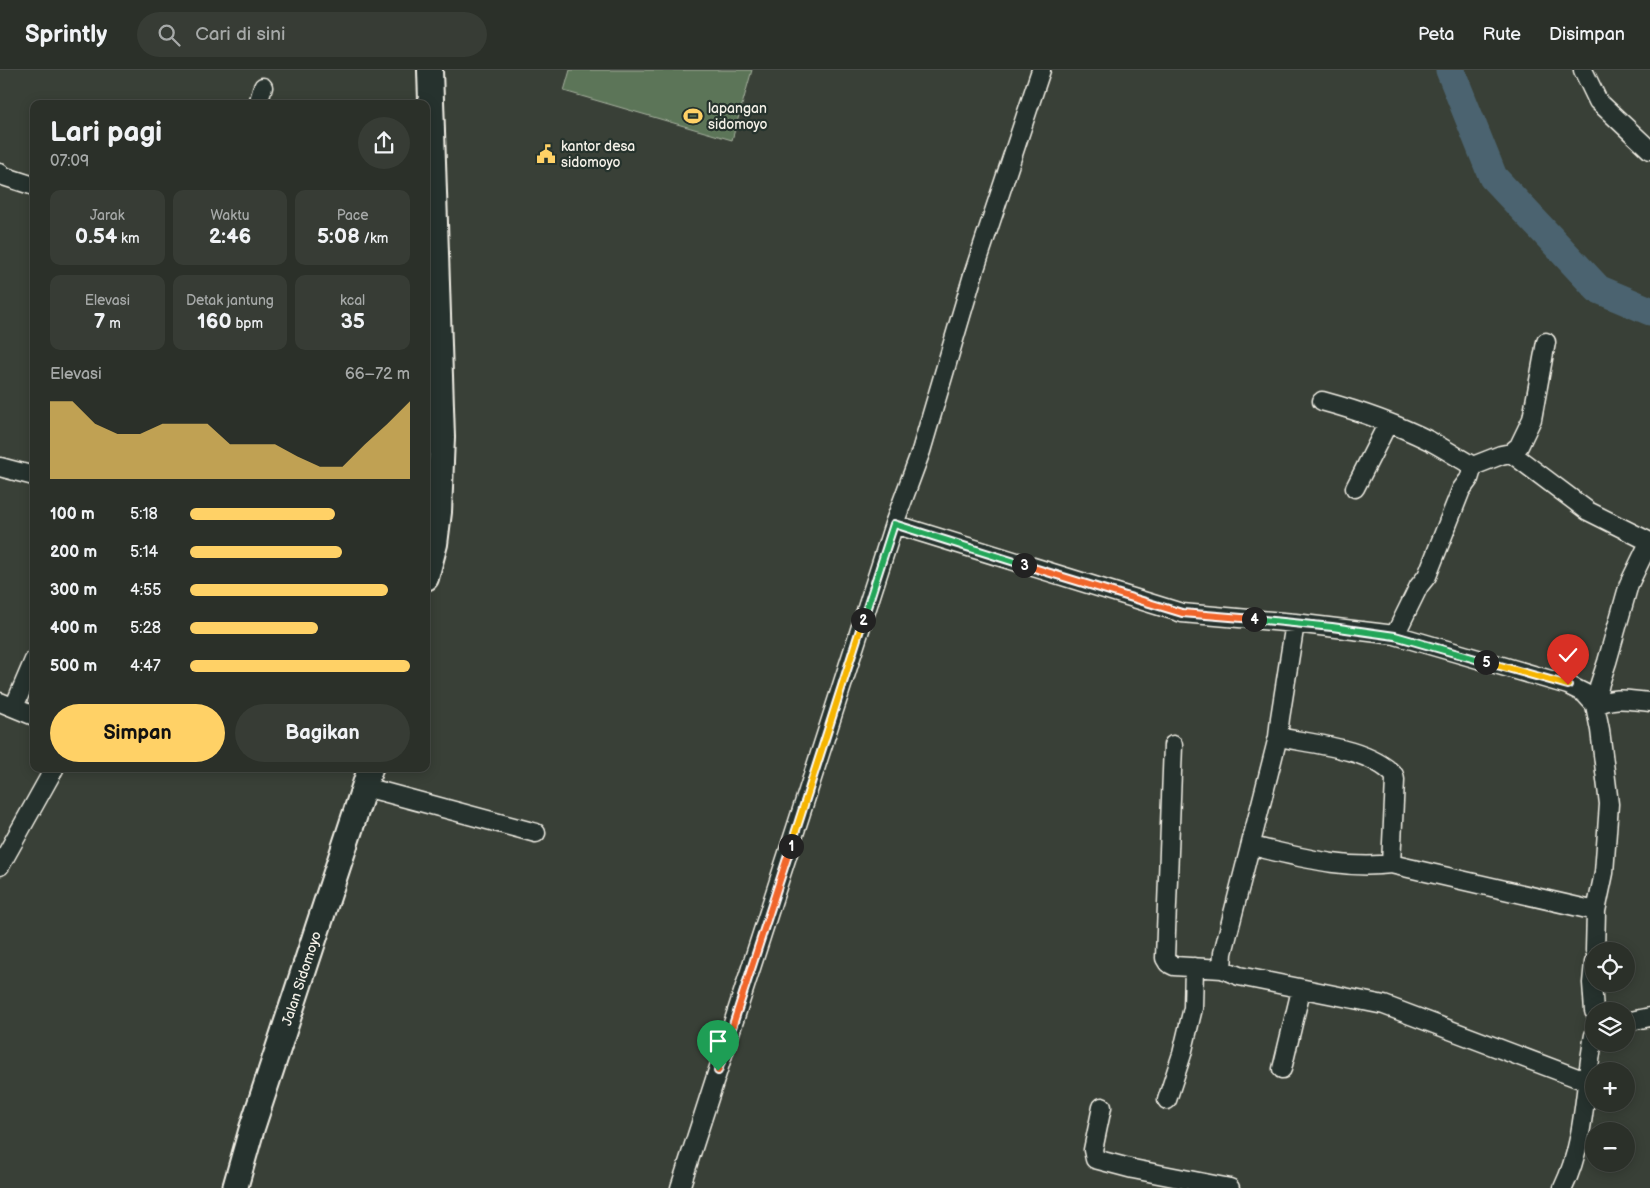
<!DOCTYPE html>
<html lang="id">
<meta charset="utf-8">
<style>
body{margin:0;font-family:"Balsamiq Sans",sans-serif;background:#373c35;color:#f1f3f6;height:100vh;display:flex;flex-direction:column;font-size:19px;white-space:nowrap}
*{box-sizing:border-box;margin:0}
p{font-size:16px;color:#a6a9a8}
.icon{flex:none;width:28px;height:28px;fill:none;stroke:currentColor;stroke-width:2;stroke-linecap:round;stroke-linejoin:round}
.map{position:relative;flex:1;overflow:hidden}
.details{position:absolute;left:30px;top:30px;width:400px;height:672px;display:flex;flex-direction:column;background:#2b3029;border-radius:10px;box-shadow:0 2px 12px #0003,0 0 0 1px #474b46}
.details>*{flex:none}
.tools{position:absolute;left:1585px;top:872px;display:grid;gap:10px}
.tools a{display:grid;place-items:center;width:50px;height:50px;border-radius:50%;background:#2b3029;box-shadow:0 2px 12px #0003,0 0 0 1px #474b46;font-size:25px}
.pin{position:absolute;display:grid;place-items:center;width:42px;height:42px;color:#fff;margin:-51px -21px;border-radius:50% 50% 50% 0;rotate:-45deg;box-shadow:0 0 5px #0007}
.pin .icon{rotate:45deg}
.km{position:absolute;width:25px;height:25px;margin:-12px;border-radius:50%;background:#222;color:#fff;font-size:14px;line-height:25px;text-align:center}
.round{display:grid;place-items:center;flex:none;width:52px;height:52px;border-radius:26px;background:#373c35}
.head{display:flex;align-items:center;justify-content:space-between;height:85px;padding:0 20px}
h1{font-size:28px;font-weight:600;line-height:38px}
.metrics{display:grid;grid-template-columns:repeat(3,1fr);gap:8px;height:85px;padding:5px 20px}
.metrics div{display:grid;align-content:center;border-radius:10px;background:#373c35;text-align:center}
.metrics b{font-size:21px;font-weight:600}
.metrics small{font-size:14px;font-weight:400}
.metrics p{font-size:14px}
.chart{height:140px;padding:10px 20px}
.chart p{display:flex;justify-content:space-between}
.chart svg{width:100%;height:90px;margin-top:5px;fill:#ffd166;opacity:.7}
.button{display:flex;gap:10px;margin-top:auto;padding:10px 20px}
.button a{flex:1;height:58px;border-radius:30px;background:#ffd166;color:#111;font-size:20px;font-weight:600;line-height:58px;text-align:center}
.button a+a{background:#373c35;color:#f1f3f6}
ul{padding:0 20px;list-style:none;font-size:16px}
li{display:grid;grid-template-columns:80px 60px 1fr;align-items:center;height:38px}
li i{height:12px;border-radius:6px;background:#ffd166}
header{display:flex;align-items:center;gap:30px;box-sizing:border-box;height:70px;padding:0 25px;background:#2b3029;border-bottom:1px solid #474b46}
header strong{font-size:24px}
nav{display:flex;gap:28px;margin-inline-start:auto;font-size:18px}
.search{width:350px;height:45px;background:#373c35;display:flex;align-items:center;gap:12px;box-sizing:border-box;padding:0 18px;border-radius:28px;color:#a6a9a8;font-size:19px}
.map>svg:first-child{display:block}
.green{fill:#5c7459;stroke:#a8b2a0}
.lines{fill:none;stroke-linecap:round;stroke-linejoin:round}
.river{stroke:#4c6470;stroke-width:29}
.street-casing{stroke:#f4f1e8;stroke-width:21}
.secondary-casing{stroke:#f4f1e8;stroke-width:28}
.street{stroke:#26332d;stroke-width:18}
.secondary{stroke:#26332d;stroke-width:24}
.split-1-casing{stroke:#fff;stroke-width:10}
.split-2-casing{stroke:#fff;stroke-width:10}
.split-3-casing{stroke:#fff;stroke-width:10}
.split-4-casing{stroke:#fff;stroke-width:10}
.split-5-casing{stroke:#fff;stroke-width:10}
.split-6-casing{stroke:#fff;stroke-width:10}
.split-1{stroke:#f0652b;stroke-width:6}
.split-2{stroke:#f5b400;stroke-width:6}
.split-3{stroke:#22a559;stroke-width:6}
.split-4{stroke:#f0652b;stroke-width:6}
.split-5{stroke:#22a559;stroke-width:6}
.split-6{stroke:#f5b400;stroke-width:6}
.labels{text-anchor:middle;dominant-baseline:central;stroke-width:4.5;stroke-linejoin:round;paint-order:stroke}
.poi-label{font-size:14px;fill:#f4f1e8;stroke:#26332d;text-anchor:start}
.street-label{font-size:14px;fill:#f4f1e8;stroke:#26332d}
</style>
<header>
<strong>Sprintly</strong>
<div class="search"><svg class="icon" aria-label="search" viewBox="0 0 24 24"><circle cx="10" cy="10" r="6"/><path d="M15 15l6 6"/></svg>Cari di sini</div>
<nav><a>Peta</a><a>Rute</a><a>Disimpan</a></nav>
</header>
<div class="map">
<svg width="1650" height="1118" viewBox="0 0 1650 1118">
<rect width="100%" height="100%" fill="#394037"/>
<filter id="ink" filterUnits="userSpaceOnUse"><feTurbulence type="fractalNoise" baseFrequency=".02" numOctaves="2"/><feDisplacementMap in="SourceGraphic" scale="10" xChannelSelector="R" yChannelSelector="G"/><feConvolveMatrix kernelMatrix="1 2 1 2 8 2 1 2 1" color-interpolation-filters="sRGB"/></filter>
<g filter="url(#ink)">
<path class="green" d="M570 0H752L732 70 564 21Z"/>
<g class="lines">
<path class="river" d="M1450 0 1493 107 1598 219 1650 241"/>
<g class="street-casing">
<path id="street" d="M1583 0 1598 31 1650 80
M258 34 263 17
M0 103 3 106 34 116
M1322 331C1359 341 1396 354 1430 371 1445 379 1459 388 1473 396
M1511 383 1588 441 1650 472
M0 397 34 406
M1355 418 1388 353
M894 454 1182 543 1295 553 1395 565 1568 615 1584 623 1595 635 1600 660 1609 734 1604 803 1596 841 1595 881
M1295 553 1280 648 1278 667 1223 883 1222 899 1239 906 1384 935 1588 1012
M1395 565 1419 516 1427 506 1461 420 1469 409 1473 396 1501 385 1511 383 1519 376 1532 349 1546 272
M0 632 34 646
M1595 635 1600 613 1607 592 1629 514 1646 479 1650 475
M1595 635C1619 626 1626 630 1650 632
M14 637 34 590
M1278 667C1313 674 1368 678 1394 705L1395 710 1391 794 1596 841
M1173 675 1165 888 1168 893 1174 896 1222 899
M365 717 536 763
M1251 776C1297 786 1343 800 1391 794
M0 796 54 699
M1594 892 1592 913 1594 941
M1626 952 1650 947
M1282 999 1301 920
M1167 1030 1182 984 1193 938 1194 897
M1102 1037 1093 1080 1095 1089 1133 1099 1230 1118
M680 1118 894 454 921 381 973 205 1041 0
M1563 1118C1586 1071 1584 1016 1594 965"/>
</g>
<g class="secondary-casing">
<g id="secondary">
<path d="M426 508 435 474 439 442 442 367 430 0"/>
<path id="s1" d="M235 1118 252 1058 370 699"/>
</g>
</g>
<use href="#street" class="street"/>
<use href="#secondary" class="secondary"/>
</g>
</g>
<g class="lines" filter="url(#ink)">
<g class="split-1-casing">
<path id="split-1" d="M718 1001 791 776"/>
</g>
<g class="split-2-casing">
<path id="split-2" d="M791 776 863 550"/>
</g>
<g class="split-3-casing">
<path id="split-3" d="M863 550 894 454 1024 495"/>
</g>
<g class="split-4-casing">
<path id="split-4" d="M1024 495 1182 543 1254 549"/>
</g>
<g class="split-5-casing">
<path id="split-5" d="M1254 549 1332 557 1395 566 1486 592"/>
</g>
<g class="split-6-casing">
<path id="split-6" d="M1486 592 1568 615"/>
</g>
<use href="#split-1" class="split-1"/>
<use href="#split-2" class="split-2"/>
<use href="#split-3" class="split-3"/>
<use href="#split-4" class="split-4"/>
<use href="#split-5" class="split-5"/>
<use href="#split-6" class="split-6"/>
</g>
<defs>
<g id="stadium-bare" transform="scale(1.5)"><path d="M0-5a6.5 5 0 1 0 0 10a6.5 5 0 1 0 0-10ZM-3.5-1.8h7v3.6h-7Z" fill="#ffd166" stroke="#26332d" stroke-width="2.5" paint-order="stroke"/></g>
<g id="civic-bare" transform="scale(1.5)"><path d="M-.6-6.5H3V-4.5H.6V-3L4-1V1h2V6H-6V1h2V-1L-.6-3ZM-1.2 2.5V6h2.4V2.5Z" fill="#ffd166" stroke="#26332d" stroke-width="2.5" paint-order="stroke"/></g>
</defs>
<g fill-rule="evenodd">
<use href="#stadium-bare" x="693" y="46"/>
<use href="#civic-bare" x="546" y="84"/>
</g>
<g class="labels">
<g class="poi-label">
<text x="708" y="38">lapangan<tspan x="708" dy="16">sidomoyo</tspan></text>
<text x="561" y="76">kantor desa<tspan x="561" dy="16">sidomoyo</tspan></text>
</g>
<g class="street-label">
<text stroke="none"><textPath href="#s1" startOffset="220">Jalan Sidomoyo</textPath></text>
</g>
</g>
</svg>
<div class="tools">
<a><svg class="icon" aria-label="locate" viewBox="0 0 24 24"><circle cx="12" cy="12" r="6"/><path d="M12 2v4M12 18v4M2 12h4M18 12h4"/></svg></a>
<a><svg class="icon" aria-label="layers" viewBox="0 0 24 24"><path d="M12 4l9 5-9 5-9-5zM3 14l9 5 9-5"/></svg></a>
<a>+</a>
<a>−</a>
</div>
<div class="pin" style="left:718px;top:1001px;background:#1e9e55"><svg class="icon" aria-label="arrive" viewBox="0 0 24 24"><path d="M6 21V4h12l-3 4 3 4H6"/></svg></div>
<div class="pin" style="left:1568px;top:615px;background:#d93025"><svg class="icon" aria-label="check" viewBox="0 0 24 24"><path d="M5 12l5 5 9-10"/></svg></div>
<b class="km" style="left:791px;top:776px">1</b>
<b class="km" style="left:863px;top:550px">2</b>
<b class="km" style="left:1024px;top:495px">3</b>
<b class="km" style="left:1254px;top:549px">4</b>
<b class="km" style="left:1486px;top:592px">5</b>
<section class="details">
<div class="head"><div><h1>Lari pagi</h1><p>07:09</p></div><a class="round"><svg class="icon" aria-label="share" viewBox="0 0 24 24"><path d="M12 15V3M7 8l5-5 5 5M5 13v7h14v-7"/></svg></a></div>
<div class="metrics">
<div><p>Jarak</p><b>0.54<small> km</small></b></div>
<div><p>Waktu</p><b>2:46</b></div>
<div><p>Pace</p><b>5:08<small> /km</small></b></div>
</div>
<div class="metrics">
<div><p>Elevasi</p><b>7<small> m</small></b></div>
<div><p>Detak jantung</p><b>160<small> bpm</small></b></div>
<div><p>kcal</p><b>35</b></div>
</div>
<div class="chart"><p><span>Elevasi</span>66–72 m</p>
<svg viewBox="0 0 160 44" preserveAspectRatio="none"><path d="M0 44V6L10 6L20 17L30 22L40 22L50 17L60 17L70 17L80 27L90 27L100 27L110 33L120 38L130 38L140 27L150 17L160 6V44z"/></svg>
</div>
<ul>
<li><b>100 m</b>5:18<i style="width:66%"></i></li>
<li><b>200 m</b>5:14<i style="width:69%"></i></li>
<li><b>300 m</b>4:55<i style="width:90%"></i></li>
<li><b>400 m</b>5:28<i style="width:58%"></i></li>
<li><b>500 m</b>4:47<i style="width:100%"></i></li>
</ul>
<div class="button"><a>Simpan</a><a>Bagikan</a></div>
</section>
</div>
